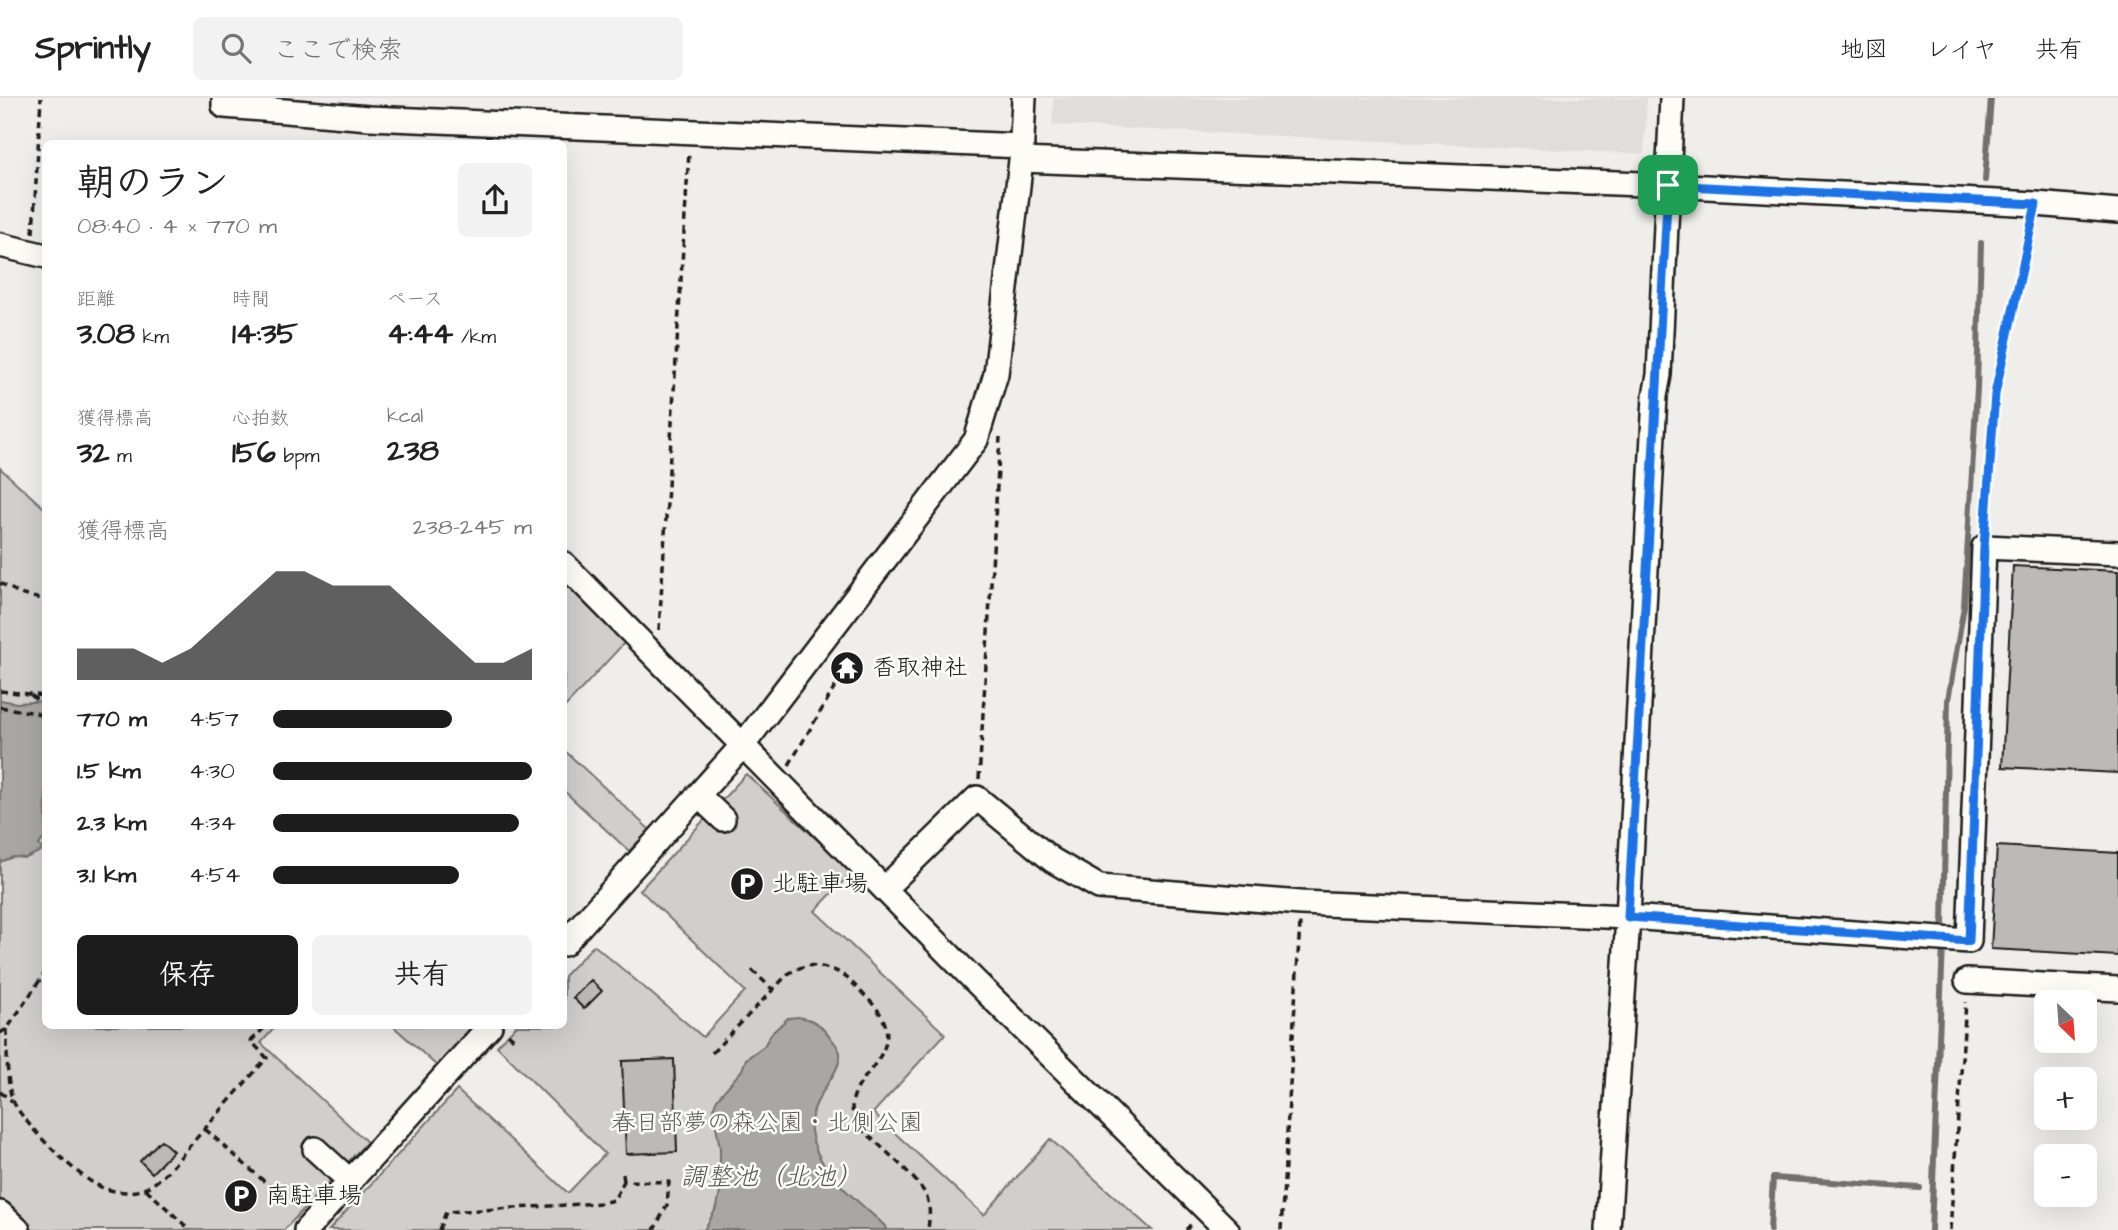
<!DOCTYPE html>
<html lang="ja">
<meta charset="utf-8">
<style>
body{margin:0;font-family:"Architects Daughter","Klee One",sans-serif;background:#f2f2f2;color:#222;height:100vh;display:flex;flex-direction:column;font-size:26px;white-space:nowrap}
*{box-sizing:border-box;margin:0}
p{font-size:23px;color:#767676}
.icon{flex:none;width:38px;height:38px;fill:none;stroke:currentColor;stroke-width:2;stroke-linecap:round;stroke-linejoin:round}
.map{position:relative;flex:1;overflow:hidden}
.side{position:absolute;left:42px;top:42px;width:525px;height:889px;display:flex;flex-direction:column;background:#fff;border-radius:10px;box-shadow:0 7px 28px #0002}
.side>*{flex:none}
.needle{width:46px;rotate:155deg}
.tools{position:absolute;left:2034px;top:892px;display:grid;gap:14px}
.tools a{display:grid;place-items:center;width:63px;height:63px;border-radius:10px;background:#fff;box-shadow:0 7px 28px #0002;font-size:35px}
.pin{position:absolute;display:grid;place-items:center;width:60px;height:60px;color:#fff;margin:-30px;border-radius:14px;box-shadow:0 4px 10px #0006}
.round{display:grid;place-items:center;flex:none;width:74px;height:74px;border-radius:10px;background:#f2f2f2}
.head{display:flex;align-items:center;justify-content:space-between;height:119px;padding:0 35px}
h1{font-size:38px;font-weight:700;line-height:52px}
.metrics{display:grid;grid-template-columns:repeat(3,1fr);gap:10px;height:119px;padding:7px 35px}
.metrics div{display:grid;align-content:center}
.metrics b{font-size:30px;font-weight:700}
.metrics small{font-size:19px;font-weight:400}
.metrics p{font-size:19px}
.chart{height:196px;padding:14px 35px}
.chart p{display:flex;justify-content:space-between}
.chart svg{width:100%;height:126px;margin-top:7px;fill:#1c1c1c;opacity:.7}
.primary-button{display:flex;gap:14px;margin-top:auto;padding:14px 35px}
.primary-button a{flex:1;height:80px;border-radius:10px;background:#1c1c1c;color:#fff;font-size:28px;font-weight:700;line-height:80px;text-align:center}
.primary-button a+a{background:#f2f2f2;color:#222}
ul{padding:0 35px;list-style:none;font-size:23px}
li{display:grid;grid-template-columns:112px 84px 1fr;align-items:center;height:52px}
li i{height:18px;border-radius:9px;background:#1c1c1c}
header{display:flex;align-items:center;gap:42px;box-sizing:border-box;height:98px;padding:0 35px;background:#fff;border-bottom:2px solid #e0e0e0}
header strong{font-size:33px}
nav{display:flex;gap:38px;margin-inline-start:auto;font-size:24px}
.search{width:490px;height:63px;background:#f2f2f2;display:flex;align-items:center;gap:18px;box-sizing:border-box;padding:0 24px;border-radius:10px;color:#767676;font-size:26px}
.map>svg:first-child{display:block}
.built{fill:#e0deda}
.green{fill:#d0cfcc;stroke:#767674;stroke-width:2}
.water{fill:#a8a7a3;stroke:#706f6d;stroke-width:2}
.lines{fill:none;stroke-linecap:round;stroke-linejoin:round}
.stream{stroke:#706f6d;stroke-width:6}
.building{fill:#bbbab6;stroke:#1c1c1c;stroke-width:2}
.minor-casing{stroke:#1c1c1c;stroke-width:28}
.path{stroke:#1c1c1c;stroke-width:3.5;stroke-dasharray:7 5;stroke-linecap:butt}
.minor{stroke:#fdfcf7;stroke-width:23}
.route-casing{stroke:#fff;stroke-width:14}
.route{stroke:#1a73e8;stroke-width:9}
.labels{text-anchor:middle;dominant-baseline:central;stroke-width:5;stroke-linejoin:round;paint-order:stroke}
.poi-label{font-size:24px;fill:#1c1c1c;stroke:#fdfcf7;text-anchor:start}
.park-label{font-size:24px;fill:#5b5b5a;stroke:#fdfcf7}
.water-label{font-size:26px;font-style:italic;fill:#5b5b59;stroke:#fdfcf7}
</style>
<header>
<strong>Sprintly</strong>
<div class="search"><svg class="icon" aria-label="search" viewBox="0 0 24 24"><circle cx="10" cy="10" r="6"/><path d="M15 15l6 6"/></svg>ここで検索</div>
<nav><a>地図</a><a>レイヤ</a><a>共有</a></nav>
</header>
<div class="map">
<svg width="2118" height="1132" viewBox="0 0 2118 1132">
<rect width="100%" height="100%" fill="#f0eeea"/>
<filter id="ink" filterUnits="userSpaceOnUse"><feTurbulence type="fractalNoise" baseFrequency=".0143" numOctaves="2"/><feDisplacementMap in="SourceGraphic" scale="14" xChannelSelector="R" yChannelSelector="G"/><feConvolveMatrix kernelMatrix="1 2 1 2 8 2 1 2 1" color-interpolation-filters="sRGB"/></filter>
<g filter="url(#ink)">
<path class="built" d="M1054 0H1647L1644 56 1052 27Z"/>
<path class="green" d="M0 370 45 411 46 928H276L261 945 367 1044 284 1132H33L0 1102Z
M564 482 625 544 564 610Z
M564 652 650 732 629 753 564 693Z
M746 676 852 774 815 813 945 936 873 1015 984 1117 1050 1041 1152 1132H329L457 992 568 1095 605 1056 497 948 516 928H564V878L594 847 703 939 745 893 640 792Z
M393 928H473L437 968Z"/>
<path class="water" d="M0 602 17 605 45 603 46 737 39 747 43 752 26 760 13 759 0 764Z
M798 919C813 921 820 926 829 938 833 943 839 949 840 955 843 975 807 1002 811 1033 816 1075 857 1101 885 1128L886 1132H704L717 1109 720 1094V1050L713 1011 717 1001 742 972 746 961 764 948 771 936 788 920Z"/>
<g class="lines">
<path class="stream" d="M1985 82 1991 0
M1943 826 1948 602 1964 508 1977 290 1981 145
M1770 1132 1773 1080 1920 1090
M1931 1132 1943 847"/>
</g>
<path class="building" d="M2013 468 2118 473V675L2002 669Z
M846 559 858 567 848 581 836 572Z
M1997 748 2118 755V858L1991 851Z
M591 882 602 893 584 911 573 900Z
M674 961 677 1054 626 1056 622 963Z
M161 1042 173 1053 152 1075 140 1063Z"/>
<g class="lines">
<g class="minor-casing">
<path id="minor" d="M224 0V8L369 20 1022 48
M1021 62 1668 87 2036 106 2118 113
M0 147 46 158
M564 466 974 882 1227 1132
M698 697 723 721
M885 790 977 700 1052 762 1099 789 1301 805 1628 819 1969 843 1984 449 2118 455
M564 846 743 647 976 342 996 276 1021 62 1024 0
M1967 883 2118 891
M315 1051 350 1083
M0 1115 18 1132
M306 1132 490 928
M1608 1132 1628 819 1655 298 1659 277 1672 0"/>
</g>
<path class="path" d="M33 135 41 0
M1986 429 1995 296 2032 126
M0 485 23 497 46 502
M659 532 689 54
M0 593 46 598
M31 597 46 610
M0 609 36 615 46 621
M789 667 842 577
M979 681 1000 339
M752 872 772 891
M7 931C7 949 6 990 14 1005 26 1028 77 1079 101 1089 114 1095 135 1096 148 1089 166 1079 180 1059 193 1044 218 1016 242 988 267 960L251 943 266 928
M0 935 7 931 46 873
M508 936 515 942
M712 955 788 876C806 865 813 866 833 872 846 876 856 889 866 899 926 956 835 978 855 1021 859 1029 867 1036 873 1041 886 1054 923 1085 927 1100 931 1111 929 1121 928 1132
M0 994 12 1003
M205 1031 276 1094
M623 1076 624 1083
M146 1091 190 1132
M439 1132 446 1114 601 1105 614 1102 624 1083 669 1084 667 1107 654 1132
M1186 1132 1192 1125
M1281 1132 1300 825
M1950 1132 1966 904"/>
<use href="#minor" class="minor"/>
</g>
</g>
<g class="lines" filter="url(#ink)">
<g class="route-casing">
<path id="route" d="M1668 87 2036 106 1995 296 1984 449 1969 843 1628 819Z"/>
</g>
<use href="#route" class="route"/>
</g>
<defs>
<g id="temple-disc" transform="scale(1.75)"><circle r="9.5" fill="#1c1c1c" stroke="#fdfcf7"/><path d="M0-6L5-2H3V0L6.5 2.5H4V6H1.5V3h-3V6H-4V2.5H-6.5L-3 0V-2H-5Z" fill="#fff"/></g>
<g id="parking-disc" transform="scale(1.75)"><circle r="9.5" fill="#1c1c1c" stroke="#fdfcf7"/><path d="M-3.5-5.5H1a3.5 3.5 0 0 1 0 7H-1V5.5H-3.5ZM-1-3.4V-.6H.8a1.4 1.4 0 0 0 0-2.8Z" fill="#fff"/></g>
</defs>
<g fill-rule="evenodd">
<use href="#temple-disc" x="847" y="570"/>
<use href="#parking-disc" x="747" y="786"/>
<use href="#parking-disc" x="241" y="1098"/>
</g>
<g class="labels">
<g class="poi-label">
<text x="872" y="570">香取神社</text>
<text x="772" y="786">北駐車場</text>
<text x="266" y="1098">南駐車場</text>
</g>
<g class="park-label">
<text x="767" y="1025">春日部夢の森公園・北側公園</text>
</g>
<g class="water-label">
<text x="771" y="1079">調整池（北池）</text>
</g>
</g>
</svg>
<div class="tools">
<a><svg class="needle" viewBox="-14 -14 28 28"><path d="M0-13l5 13h-10z" fill="#e53935"/><path d="M0 13l5-13h-10z" fill="#767676"/></svg></a>
<a>+</a>
<a>−</a>
</div>
<div class="pin" style="left:1668px;top:87px;background:#1e9e55"><svg class="icon" aria-label="arrive" viewBox="0 0 24 24"><path d="M6 21V4h12l-3 4 3 4H6"/></svg></div>
<section class="side">
<div class="head"><div><h1>朝のラン</h1><p>08:40 · 4 × 770 m</p></div><a class="round"><svg class="icon" aria-label="share" viewBox="0 0 24 24"><path d="M12 15V3M7 8l5-5 5 5M5 13v7h14v-7"/></svg></a></div>
<div class="metrics">
<div><p>距離</p><b>3.08<small> km</small></b></div>
<div><p>時間</p><b>14:35</b></div>
<div><p>ペース</p><b>4:44<small> /km</small></b></div>
</div>
<div class="metrics">
<div><p>獲得標高</p><b>32<small> m</small></b></div>
<div><p>心拍数</p><b>156<small> bpm</small></b></div>
<div><p>kcal</p><b>238</b></div>
</div>
<div class="chart"><p><span>獲得標高</span>238–245 m</p>
<svg viewBox="0 0 160 44" preserveAspectRatio="none"><path d="M0 44V33L10 33L20 33L30 38L40 33L50 24L60 15L70 6L80 6L90 11L100 11L110 11L120 20L130 29L140 38L150 38L160 33V44z"/></svg>
</div>
<ul>
<li><b>770 m</b>4:57<i style="width:69%"></i></li>
<li><b>1.5 km</b>4:30<i style="width:100%"></i></li>
<li><b>2.3 km</b>4:34<i style="width:95%"></i></li>
<li><b>3.1 km</b>4:54<i style="width:72%"></i></li>
</ul>
<div class="primary-button"><a>保存</a><a>共有</a></div>
</section>
</div>
